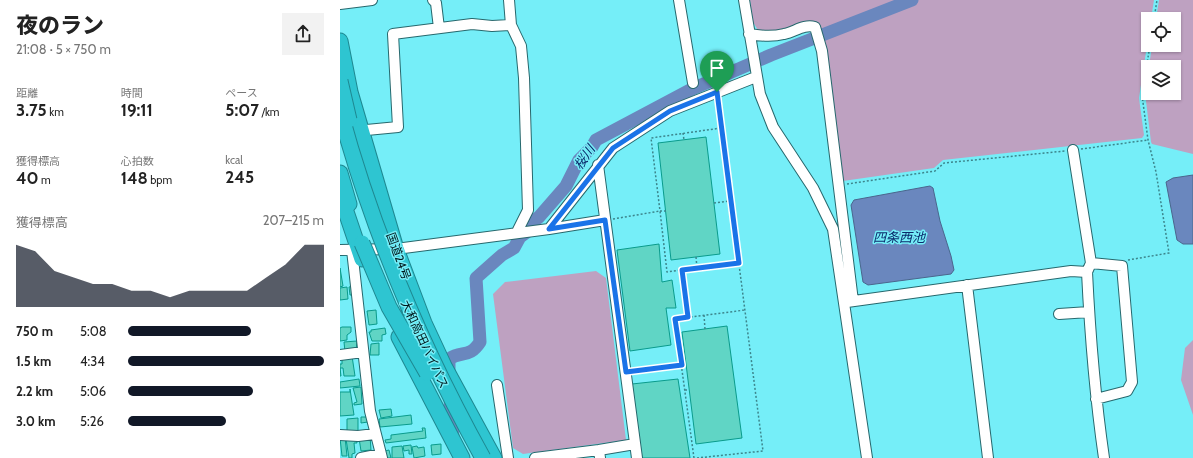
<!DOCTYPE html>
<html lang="ja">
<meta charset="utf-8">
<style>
body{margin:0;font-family:Cabin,"Noto Sans JP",sans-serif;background:#f2f2f2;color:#222;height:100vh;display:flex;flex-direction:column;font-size:15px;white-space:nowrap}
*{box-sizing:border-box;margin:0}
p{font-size:13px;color:#767676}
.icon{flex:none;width:22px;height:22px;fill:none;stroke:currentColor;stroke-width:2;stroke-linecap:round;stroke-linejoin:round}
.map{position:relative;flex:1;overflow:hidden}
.drawer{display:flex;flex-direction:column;background:#fff;width:340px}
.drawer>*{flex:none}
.buttons{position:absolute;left:801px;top:12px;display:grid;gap:8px}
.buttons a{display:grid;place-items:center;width:40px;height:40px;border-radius:0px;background:#fff;box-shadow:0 1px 3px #0004;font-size:20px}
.pin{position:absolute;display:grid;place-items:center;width:34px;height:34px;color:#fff;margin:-41px -17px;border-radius:50% 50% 50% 0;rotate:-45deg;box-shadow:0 0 4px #0007}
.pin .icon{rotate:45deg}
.round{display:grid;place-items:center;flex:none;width:42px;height:42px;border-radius:0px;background:#f2f2f2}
.overview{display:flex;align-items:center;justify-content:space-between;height:68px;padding:0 16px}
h1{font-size:22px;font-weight:800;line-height:30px}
.metrics{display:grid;grid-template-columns:repeat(3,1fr);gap:6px;height:68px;padding:4px 16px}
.metrics div{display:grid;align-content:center}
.metrics b{font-size:17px;font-weight:800}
.metrics small{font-size:11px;font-weight:400}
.metrics p{font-size:11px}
.chart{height:112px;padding:8px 16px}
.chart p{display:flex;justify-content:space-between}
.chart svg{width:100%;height:72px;margin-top:4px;fill:#111827;opacity:.7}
ul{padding:0 16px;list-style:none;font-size:13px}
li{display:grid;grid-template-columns:64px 48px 1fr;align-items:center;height:30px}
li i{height:10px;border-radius:5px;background:#111827}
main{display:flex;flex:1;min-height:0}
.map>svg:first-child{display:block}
.green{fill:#bea1c1}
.water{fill:#6a87be;stroke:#4a668d}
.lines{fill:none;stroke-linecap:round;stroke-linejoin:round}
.river{stroke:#6a87be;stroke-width:13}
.building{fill:#60d5c5;stroke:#0a9b8c}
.minor-casing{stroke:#27686d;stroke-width:12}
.highway-casing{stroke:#1e8891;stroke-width:17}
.path{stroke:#3c858c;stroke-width:1.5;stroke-dasharray:2 2;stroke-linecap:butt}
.minor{stroke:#fff;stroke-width:10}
.highway{stroke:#2ec5d1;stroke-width:15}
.highway-bridge-casing{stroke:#1e8891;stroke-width:17;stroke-linecap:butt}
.highway-bridge{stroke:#2ec5d1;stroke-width:15}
.route-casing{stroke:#fff;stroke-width:8}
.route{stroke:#1a73e8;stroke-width:5}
.labels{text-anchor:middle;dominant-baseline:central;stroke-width:3;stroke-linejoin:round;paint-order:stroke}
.street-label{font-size:12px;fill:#00181b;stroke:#75eef8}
.water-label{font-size:13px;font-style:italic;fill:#0b2a6b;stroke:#75eef8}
</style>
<main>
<section class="drawer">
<div class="overview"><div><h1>夜のラン</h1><p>21:08 · 5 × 750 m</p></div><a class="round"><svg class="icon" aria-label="share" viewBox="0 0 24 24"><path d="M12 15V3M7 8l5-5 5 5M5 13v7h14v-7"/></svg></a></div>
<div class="metrics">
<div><p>距離</p><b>3.75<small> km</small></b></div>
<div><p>時間</p><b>19:11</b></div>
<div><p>ペース</p><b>5:07<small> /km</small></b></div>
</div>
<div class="metrics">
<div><p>獲得標高</p><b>40<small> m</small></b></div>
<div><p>心拍数</p><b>148<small> bpm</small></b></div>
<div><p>kcal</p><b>245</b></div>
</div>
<div class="chart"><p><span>獲得標高</span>207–215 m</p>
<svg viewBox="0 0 160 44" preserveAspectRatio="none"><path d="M0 44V6L10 10L20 22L30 26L40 30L50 30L60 34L70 34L80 38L90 34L100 34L110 34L120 34L130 26L140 18L150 6L160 6V44z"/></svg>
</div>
<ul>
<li><b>750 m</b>5:08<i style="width:63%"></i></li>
<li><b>1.5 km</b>4:34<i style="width:100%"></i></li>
<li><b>2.2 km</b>5:06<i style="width:64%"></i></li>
<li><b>3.0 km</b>5:26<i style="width:50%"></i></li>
</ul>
</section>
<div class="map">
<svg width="853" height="458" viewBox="0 0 853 458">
<rect width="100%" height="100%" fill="#75eef8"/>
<path class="green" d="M410 0H814L811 19H808V39L799 98 804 135 802 138 603 160 594 168 503 181 501 178 479 26 473 21 435 32H419L413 22Z
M819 0H853V154L812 144 811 142 806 101 808 75V93H834V67H809L812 45H834V19H816Z
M256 271 266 278 286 440 183 454 173 448 153 294 165 282Z
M853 340V415L841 380 845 348Z"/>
<path class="water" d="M853 175V244H843L837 240 826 182 833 178Z
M590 186 593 188 600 221 611 256 614 270 611 274 528 285 523 282 511 205 514 200Z"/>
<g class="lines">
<path class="river" d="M109 377V359C122 350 129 359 140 342L136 278 162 255 174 248 180 237 188 231 186 227 199 217 226 186 239 160 252 147 256 140 352 89 431 55 572 0
M110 398 113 438"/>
</g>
<path class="building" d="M366 137 380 254 331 260 318 143Z
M319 244 322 282 332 280 336 308H326L331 345 290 351 277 250Z
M0 268 3 286 0 287Z
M13 286 14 295H10L9 287Z
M7 287 8 299 0 300V288Z
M36 310 37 324 29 325 27 311Z
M387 326 402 438 356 444 342 332Z
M2 327H11V332L7 335V340L0 341V328Z
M45 328 46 334 42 335V341H32L29 332H31V330Z
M17 341 16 351 5 352 4 342Z
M39 343V355H30L31 344Z
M12 356 15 376H4L3 368H0L1 376H0V364H2V359Z
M19 379 20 386 0 388V382Z
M338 379 350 458H302L292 384Z
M21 387 22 404 14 405V403L17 402 13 388Z
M10 389 14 415 0 416V392H10Z
M51 409 52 416 41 418 39 410Z
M71 415 72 424 40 427 39 419Z
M21 417H28V422L21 423Z
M18 418V433H7V419Z
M82 428H85L86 438 46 443 45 440 51 439V435L83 431Z
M30 436 31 450 21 451 19 438Z
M5 437 7 456H2L0 438Z
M16 438 17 443H14L15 453 12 454V458H9L6 439Z
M101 444V454L92 455 91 445Z
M71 445 72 454H69V450L64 451 63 446Z
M62 446 64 458H52V447Z
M77 446 78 448 84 447 85 456 74 458 72 447Z
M49 450 51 458H46L45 451Z"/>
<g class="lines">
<g class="minor-casing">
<path id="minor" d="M93 0 96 3 99 28
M169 0 171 25 181 46 184 78 188 210 177 232
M339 0 353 83
M404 0 420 94 433 127 473 188 493 229 527 458
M0 4 32 0
M409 34C421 36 432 37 444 34 455 32 463 24 475 27L482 51 513 301
M16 131 58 127 53 34 132 24 152 26 171 25
M733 150 751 263 747 272C750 334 755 396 764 458
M258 165 297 458
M209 229 265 220
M0 250 56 249 209 229 273 148 330 111 416 77
M12 250 30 411 42 458
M751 263 782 266 792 382 787 391 756 399
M627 285 648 458
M507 302 731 271 747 272
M719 314 749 312
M0 355 23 352
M157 385 168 458
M0 435 18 436 35 434
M259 450 295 444
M21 458 41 454
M195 458 259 450 260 458"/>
</g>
<g class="highway-casing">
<path id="highway" d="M0 41 10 92 56 249 84 323 104 366 154 458
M0 173 9 204
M0 194 22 259
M59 337 122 458"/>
</g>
<path class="path" d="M814 19 817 0
M343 133 344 140
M741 149 808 140
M507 184 595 171 604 163 725 151
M374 203 390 201
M326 211H320L311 138 381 128
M273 219 320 211 327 272 342 270 348 317
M356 257 357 268
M788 260 829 253 816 172 808 140 802 95 810 45
M342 270 399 263
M364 315 365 329
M293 371 341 365
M345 390H349
M354 458 335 319 405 310
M357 458 423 451 378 101"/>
<use href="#minor" class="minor"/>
<use href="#highway" class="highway"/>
<g class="highway-bridge-casing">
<path id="highway-bridge" d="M0 81 9 120
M0 111C33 233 82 348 143 458
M22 243 49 307 87 373"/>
</g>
<use href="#highway-bridge" class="highway-bridge"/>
</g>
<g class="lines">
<g class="route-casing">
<path id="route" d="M377 92 399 263 342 270 348 317 335 319 342 365 286 372 265 220 209 229 273 148 330 111Z"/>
</g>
<use href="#route" class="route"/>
</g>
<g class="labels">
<g class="street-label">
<text transform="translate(59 256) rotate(70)">国道24号</text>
<text transform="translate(85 344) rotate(65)">大和高田バイパス</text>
</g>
<g class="water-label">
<text transform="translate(244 157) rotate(-55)">桜川</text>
<text x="559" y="237">四条西池</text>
</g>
</g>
</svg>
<div class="buttons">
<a><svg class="icon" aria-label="locate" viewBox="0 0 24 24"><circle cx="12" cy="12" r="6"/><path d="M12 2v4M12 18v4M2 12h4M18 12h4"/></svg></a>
<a><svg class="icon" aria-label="layers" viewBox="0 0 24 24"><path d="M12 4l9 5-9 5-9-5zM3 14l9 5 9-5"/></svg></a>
</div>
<div class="pin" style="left:377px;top:92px;background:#1e9e55"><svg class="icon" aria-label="arrive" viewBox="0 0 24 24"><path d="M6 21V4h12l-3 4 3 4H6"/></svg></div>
</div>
</main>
